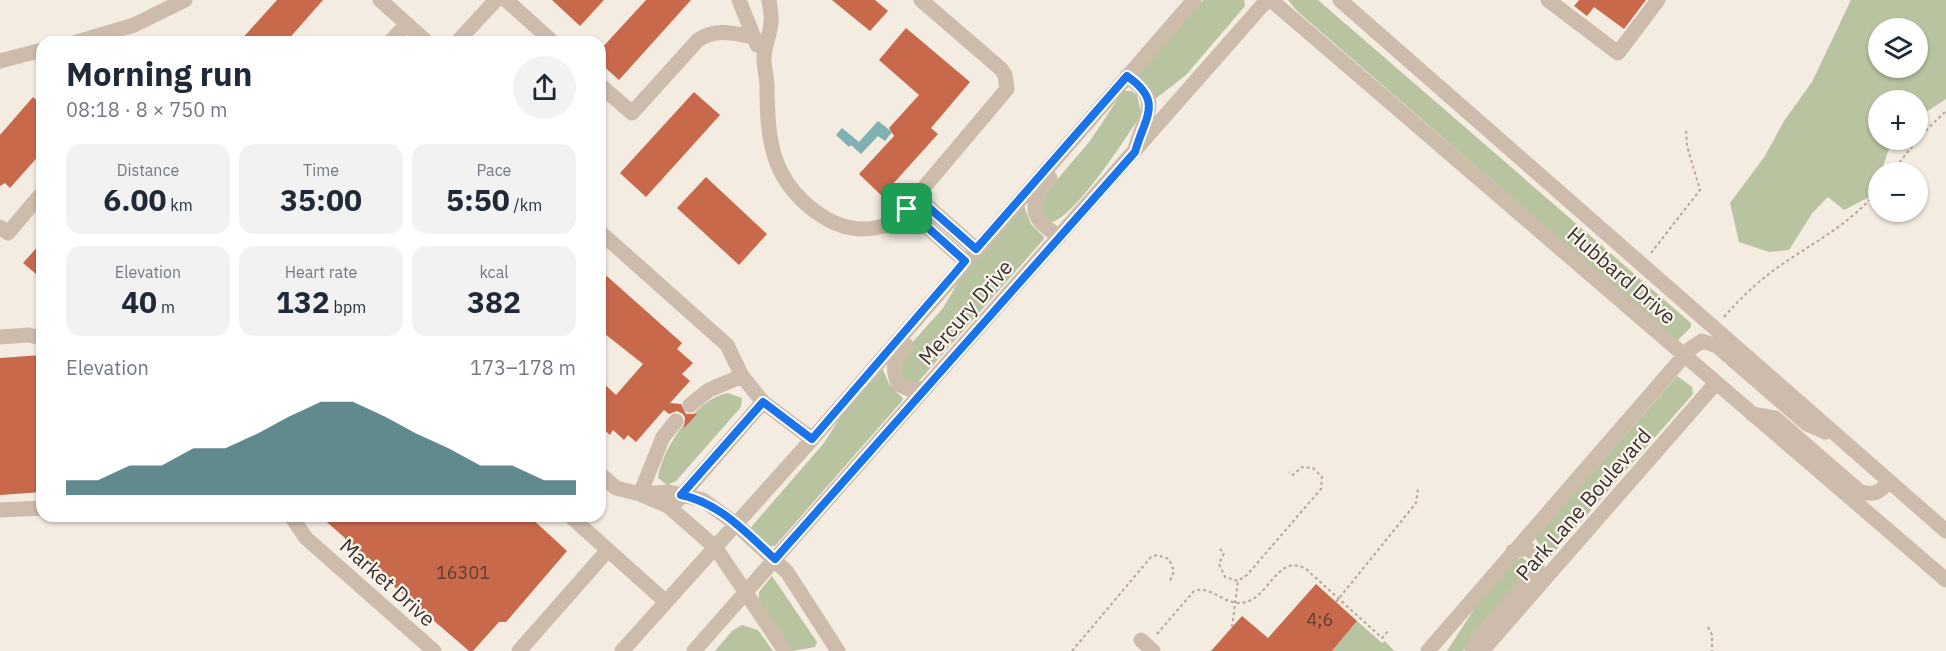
<!DOCTYPE html>
<meta charset="utf-8">
<style>
body{margin:0;font-family:"IBM Plex Sans",sans-serif;background:#f2f2f3;color:#1f2937;height:100vh;display:flex;flex-direction:column;font-size:22px;white-space:nowrap}
*{box-sizing:border-box;margin:0}
p{font-size:20px;color:#747a83}
.icon{flex:none;width:33px;height:33px;fill:none;stroke:currentColor;stroke-width:2;stroke-linecap:round;stroke-linejoin:round}
.map{position:relative;flex:1;overflow:hidden}
.side{position:absolute;left:36px;top:36px;width:570px;height:486px;display:flex;flex-direction:column;background:#fff;border-radius:18px;box-shadow:0 2px 4px #0004}
.side>*{flex:none}
.controls{position:absolute;left:1868px;top:18px;display:grid;gap:12px}
.controls a{display:grid;place-items:center;width:60px;height:60px;border-radius:50%;background:#fff;box-shadow:0 2px 4px #0004;font-size:30px}
.pin{position:absolute;display:grid;place-items:center;width:51px;height:51px;color:#fff;margin:-26px;border-radius:12px;box-shadow:0 3px 9px #0006}
.round{display:grid;place-items:center;flex:none;width:63px;height:63px;border-radius:32px;background:#f2f2f3}
.summary{display:flex;align-items:center;justify-content:space-between;height:102px;padding:0 30px}
h1{font-size:33px;font-weight:700;line-height:45px}
.figures{display:grid;grid-template-columns:repeat(3,1fr);gap:9px;height:102px;padding:6px 30px}
.figures div{display:grid;align-content:center;border-radius:15px;background:#f2f2f3;text-align:center}
.figures b{font-size:30px;font-weight:700}
.figures small{font-size:16px;font-weight:400}
.figures p{font-size:16px}
.chart{height:168px;padding:12px 30px}
.chart p{display:flex;justify-content:space-between}
.chart svg{width:100%;height:108px;margin-top:6px;fill:#1f5a5e;opacity:.7}
.map>svg:first-child{display:block}
.green{fill:#b8c4a0;fill-rule:evenodd}
.water{fill:#7fb0b2}
.building{fill:#c8694b}
.lines{fill:none;stroke-linecap:round;stroke-linejoin:round}
.path{stroke:#b9a596;stroke-width:2;stroke-dasharray:3 3;stroke-linecap:butt}
.minor{stroke:#cdbbac;stroke-width:15}
.route-casing{stroke:#fff;stroke-width:12}
.route{stroke:#1a73e8;stroke-width:8}
.labels{text-anchor:middle;dominant-baseline:central;stroke-width:4.5;stroke-linejoin:round;paint-order:stroke}
.number-label{font-size:18px;fill:#5e3e33}
.street-label{font-size:21px;fill:#3b302b;stroke:#fbf5ee}
</style>
<div class="map">
<svg width="1946" height="651" viewBox="0 0 1946 651">
<rect width="100%" height="100%" fill="#f4ebe1"/>
<path class="green" d="M1203 0H1244L1245 6 1186 75 1154 100 1137 76Z
M1288 0H1318L1691 323V327L1677 341 1297 11Z
M1851 0H1946V99L1917 118V100H1878V140H1892L1881 172H1878L1875 194 1844 210 1828 197 1813 212 1789 250 1769 252 1739 242 1730 203 1765 156 1784 121 1812 82ZM1878 28H1917V68H1878Z
M1123 91H1131L1137 95 1141 112 1137 121C1123 142 1070 225 1047 223L1038 202 1090 141Z
M1024 206 1031 224 1044 237 1043 240 919 381 913 384 901 378 903 353 943 308 964 272Z
M882 368 890 386 903 398 902 401 775 546H769L751 528 752 526 824 443 850 402Z
M1677 376 1692 387 1693 394 1549 558 1535 538Z
M728 393 742 398 741 407 676 481 667 485 658 478C663 446 696 399 728 393Z
M1522 557 1531 565 1529 571 1463 651H1447L1478 603 1516 560Z
M772 576 817 642 815 647 792 651 759 602V592Z
M1357 621 1382 643 1385 641 1394 651H1332Z
M742 625 758 630 773 651H715L732 631Z"/>
<path class="water" d="M878 121 892 132 885 141 878 136 861 154 851 145 849 147 836 135 842 128 859 142Z"/>
<path class="building" d="M277 0H323L286 42H239Z
M552 0H604L580 26Z
M646 0H691L619 80 600 63V50Z
M832 0H875L888 11 870 31Z
M1579 0H1646L1624 29 1594 7 1587 16 1574 6Z
M906 28 970 82 931 128 938 134 882 196 859 174 894 136 889 128 919 95 879 60Z
M694 92 720 115 646 197 620 173Z
M33 97 38 102 42 100V152L10 188 5 183 0 186V135Z
M706 177 767 234 739 265 677 208Z
M42 242V279L23 263Z
M600 270 682 343 677 349 693 363 682 374 690 381 670 403 681 404 686 414H697L684 428 685 418 683 414 677 411 669 414 664 410 636 442 628 435 624 440 613 430 610 435 600 426V380L616 395 643 364 600 330Z
M42 355V492L0 495V358Z
M320 516H529L567 551 506 622H499L473 651H469L345 544V538Z
M1316 584 1357 621 1332 651H1211L1242 616 1268 638Z"/>
<g class="lines">
<path class="path" d="M1917 139 1946 111
M1892 172 1917 140
M1651 253 1700 190 1687 146 1686 129
M1724 317C1744 294 1765 275 1790 259 1823 237 1853 221 1878 190
M1220 549 1224 553 1219 564 1225 577 1238 581 1247 575 1321 489 1322 477 1313 468 1302 467 1293 475 1289 472
M1336 602 1416 503 1418 489
M1232 627 1238 581
M1708 627 1712 635V651
M1157 634 1194 591C1213 584 1229 612 1251 600 1271 590 1280 554 1306 569L1382 638 1388 631
M1072 651 1151 557 1157 555 1169 559 1174 571 1170 581"/>
<path class="minor" d="M380 0 427 42
M506 0 553 42
M739 0 757 45
M769 0C770 7 772 16 771 23 770 35 764 47 764 59 764 68 767 77 767 86 767 139 771 179 816 212 842 231 865 233 894 223L1007 89 1005 75 1001 69 921 0
M1271 0 1946 580
M1340 0 1946 531
M1548 0 1618 53 1658 0
M77 42 134 25 185 0
M390 42 407 24
M457 42 496 0
M0 61 42 50
M1127 76C1163 101 1146 112 1136 146
M600 85 632 113 698 40C716 28 733 33 753 37
M1050 178C1028 204 1029 220 1060 236
M918 198 976 249
M907 209 965 261
M0 227 8 233 42 193
M600 232 727 345 742 376 763 402 812 439
M0 337 28 335 42 338
M906 345C895 359 891 366 898 384L911 390 926 388
M690 405 709 390 742 376
M1752 414 1775 418 1859 491C1873 496 1880 493 1889 481
M676 421 663 437 640 494 668 506 715 547 785 651
M600 474 616 488 640 494 669 492 703 500 736 524 787 572 838 651
M677 501 763 402
M0 510 42 508
M291 516 306 538 434 651
M570 516 666 602
M1141 640 1153 651
M519 651 608 550
M622 651 807 445 1194 0
M694 651 1267 0
M1428 651 1690 349 1702 341 1717 346 1807 424 1825 432
M1472 651 1476 641 1537 570V556L1527 548 1513 551
M1482 651 1715 384"/>
</g>
<g class="lines">
<g class="route-casing">
<path id="route" d="M1127 76C1164 102 1145 116 1135 152L775 559C746 533 720 503 681 495L763 402 812 439 955 273 965 261 907 209 918 198 976 249Z"/>
</g>
<use href="#route" class="route"/>
</g>
<g class="labels">
<g class="number-label">
<text x="463" y="572">16301</text>
<text x="1320" y="619">4;6</text>
</g>
<g class="street-label">
<text transform="translate(1622 275) rotate(41)">Hubbard Drive</text>
<text transform="translate(965 312) rotate(-49)">Mercury Drive</text>
<text transform="translate(1583 504) rotate(-49)">Park Lane Boulevard</text>
<text transform="translate(388 582) rotate(42)">Market Drive</text>
</g>
</g>
</svg>
<div class="controls">
<a><svg class="icon" aria-label="layers" viewBox="0 0 24 24"><path d="M12 4l9 5-9 5-9-5zM3 14l9 5 9-5"/></svg></a>
<a>+</a>
<a>−</a>
</div>
<div class="pin" style="left:907px;top:209px;background:#1e9e55"><svg class="icon" aria-label="arrive" viewBox="0 0 24 24"><path d="M6 21V4h12l-3 4 3 4H6"/></svg></div>
<section class="side">
<div class="summary"><div><h1>Morning run</h1><p>08:18 · 8 × 750 m</p></div><a class="round"><svg class="icon" aria-label="share" viewBox="0 0 24 24"><path d="M12 15V3M7 8l5-5 5 5M5 13v7h14v-7"/></svg></a></div>
<div class="figures">
<div><p>Distance</p><b>6.00<small> km</small></b></div>
<div><p>Time</p><b>35:00</b></div>
<div><p>Pace</p><b>5:50<small> /km</small></b></div>
</div>
<div class="figures">
<div><p>Elevation</p><b>40<small> m</small></b></div>
<div><p>Heart rate</p><b>132<small> bpm</small></b></div>
<div><p>kcal</p><b>382</b></div>
</div>
<div class="chart"><p><span>Elevation</span>173–178 m</p>
<svg viewBox="0 0 160 44" preserveAspectRatio="none"><path d="M0 44V38L10 38L20 32L30 32L40 25L50 25L60 19L70 12L80 6L90 6L100 12L110 19L120 25L130 32L140 32L150 38L160 38V44z"/></svg>
</div>
</section>
</div>
